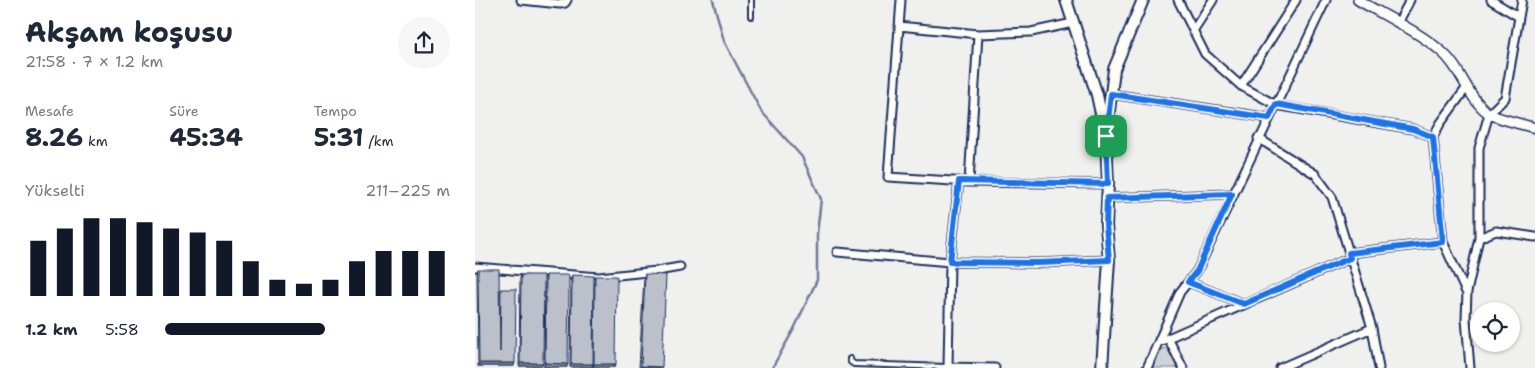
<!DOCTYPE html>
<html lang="tr">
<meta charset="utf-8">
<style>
body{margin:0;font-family:"Shantell Sans",sans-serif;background:#f6f6f7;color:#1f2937;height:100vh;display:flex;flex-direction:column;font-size:19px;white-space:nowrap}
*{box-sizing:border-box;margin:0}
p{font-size:16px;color:#747a83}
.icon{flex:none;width:28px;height:28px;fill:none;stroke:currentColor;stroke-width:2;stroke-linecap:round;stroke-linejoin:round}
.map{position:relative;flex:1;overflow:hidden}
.side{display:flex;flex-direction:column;background:#fff;width:475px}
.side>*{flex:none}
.fabs{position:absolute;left:995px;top:302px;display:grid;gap:10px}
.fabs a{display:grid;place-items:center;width:50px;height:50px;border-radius:50%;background:#fff;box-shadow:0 1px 4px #0004;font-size:25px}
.pin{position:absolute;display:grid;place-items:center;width:42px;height:42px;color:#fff;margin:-21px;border-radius:10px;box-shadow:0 2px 8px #0006}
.round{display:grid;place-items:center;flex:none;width:52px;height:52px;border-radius:26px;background:#f6f6f7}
.overview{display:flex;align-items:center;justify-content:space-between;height:85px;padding:0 25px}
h1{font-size:28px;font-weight:700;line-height:38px}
.metrics{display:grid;grid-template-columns:repeat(3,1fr);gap:8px;height:85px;padding:5px 25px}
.metrics div{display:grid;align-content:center}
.metrics b{font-size:25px;font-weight:700}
.metrics small{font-size:14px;font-weight:400}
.metrics p{font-size:14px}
.chart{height:140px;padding:10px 25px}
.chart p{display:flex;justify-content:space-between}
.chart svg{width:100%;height:90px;margin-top:5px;stroke:#111827;stroke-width:6}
ul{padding:0 25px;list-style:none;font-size:16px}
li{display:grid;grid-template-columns:80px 60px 1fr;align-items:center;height:38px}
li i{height:12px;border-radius:6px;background:#111827}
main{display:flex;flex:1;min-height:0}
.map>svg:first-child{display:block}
.green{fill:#d0d3d8;stroke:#76819b}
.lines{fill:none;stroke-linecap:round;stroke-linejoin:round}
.stream{stroke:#6f7b97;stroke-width:2.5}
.service-casing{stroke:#1b2f5e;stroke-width:8}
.minor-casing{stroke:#1b2f5e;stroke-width:11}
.tertiary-casing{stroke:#1b2f5e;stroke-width:12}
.secondary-casing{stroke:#1b2f5e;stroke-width:14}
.service{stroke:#fdfcf7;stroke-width:4}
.minor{stroke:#fdfcf7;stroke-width:7}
.tertiary{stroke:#fdfcf7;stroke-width:9}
.secondary{stroke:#fdfcf7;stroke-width:10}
.wall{fill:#a1a5ae;stroke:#1b2f5e}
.shaded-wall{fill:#83868d;stroke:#1b2f5e}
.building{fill:#bbc0ca;stroke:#1b2f5e}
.route-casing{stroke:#fff;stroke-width:10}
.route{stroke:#1a73e8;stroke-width:6}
</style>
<main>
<section class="side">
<div class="overview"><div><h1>Akşam koşusu</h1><p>21:58 · 7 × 1.2 km</p></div><a class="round"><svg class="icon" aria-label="share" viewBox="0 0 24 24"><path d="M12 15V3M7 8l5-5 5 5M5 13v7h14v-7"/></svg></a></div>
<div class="metrics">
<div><p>Mesafe</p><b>8.26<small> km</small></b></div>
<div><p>Süre</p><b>45:34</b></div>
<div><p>Tempo</p><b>5:31<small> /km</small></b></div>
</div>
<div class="chart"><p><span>Yükselti</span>211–225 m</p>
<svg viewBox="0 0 160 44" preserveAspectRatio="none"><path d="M5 44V17M15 44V11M25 44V6M35 44V6M45 44V8M55 44V11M65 44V13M75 44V17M85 44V27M95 44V36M105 44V38M115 44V36M125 44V27M135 44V22M145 44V22M155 44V22"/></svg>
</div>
<ul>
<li><b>1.2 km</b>5:58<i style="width:56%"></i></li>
</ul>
</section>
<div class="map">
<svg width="1060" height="368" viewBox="0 0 1060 368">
<rect width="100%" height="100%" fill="#f0f0ee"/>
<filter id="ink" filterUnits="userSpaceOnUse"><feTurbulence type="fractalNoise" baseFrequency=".02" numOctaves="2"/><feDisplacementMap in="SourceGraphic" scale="10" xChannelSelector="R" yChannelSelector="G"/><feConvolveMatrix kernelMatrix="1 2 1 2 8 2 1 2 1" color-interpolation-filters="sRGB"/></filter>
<g filter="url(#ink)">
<path class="green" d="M692 348 702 368H678L687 349Z"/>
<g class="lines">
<path class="stream" d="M238 0 249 41 286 111 327 157 346 199 342 234V280L319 329 297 368"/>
<g class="service-casing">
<path id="service" d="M276 0V16
M375 359 376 362 379 364 473 367"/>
</g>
<g class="minor-casing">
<path id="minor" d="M46 0 85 4 90 3 92 0
M426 0 413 177 494 182 633 184
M703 0 730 54 766 86 801 105 851 0
M1016 0 1044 17
M923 23 935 0
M424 26 503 34 494 182
M718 31 738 0
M503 34 556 32 598 23
M766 86 821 0
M636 94 795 118
M783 138 840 174 857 197 897 328
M484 181 475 262 473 367 520 368
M632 198 757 194
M1004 238 1021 231 1060 237
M362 252 475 262 565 263 634 260
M874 253 968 242
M0 267 124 277 182 271 205 267
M713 282 769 304
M991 292 968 242 958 137 965 124 992 87
M693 338 708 368
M684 342 875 258
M672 368 705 292 722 271 801 105 938 129 958 137
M805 368 897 328 904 368
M995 368 991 319 992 292 1004 238V148L1014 114 1030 98 1047 0"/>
</g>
<g class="tertiary-casing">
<path id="tertiary" d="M883 0C910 16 943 31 967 52 987 69 992 97 1013 113 1020 118 1050 125 1060 128"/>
</g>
<g class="secondary-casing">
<path id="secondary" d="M591 0 622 95 631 137 633 184 631 225 634 260 627 368
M632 128 639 69 668 0"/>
</g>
<use href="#service" class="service"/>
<use href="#minor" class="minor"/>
<use href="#tertiary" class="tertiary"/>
<use href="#secondary" class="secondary"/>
</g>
<path class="wall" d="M3 269 24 321 25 292 26 289 39 366H3L2 272Z
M170 274 186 368H164L169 277Z
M46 275 67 366H44L45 278Z
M71 275 92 367H69L70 278Z
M97 275 118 364 117 367H95L96 279Z
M120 276 140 367H118L119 279Z"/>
<path class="shaded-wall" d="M4 363H40L39 366H3Z
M45 363H68L67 366H44Z
M70 363 93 364 92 367H69Z
M96 364H118L117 367H95Z
M119 364H141L140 367H118Z
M166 366 187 367 186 368H165Z"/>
<path class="building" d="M3 269H24L25 352 26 289H41L40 363H4Z
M170 274 191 275 187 367 166 366Z
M46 275H69L68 363H45Z
M71 275H94L93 364 70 363Z
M97 275 119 276 118 364H96Z
M120 276H142L141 364H119Z"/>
</g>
<g class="lines" filter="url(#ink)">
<g class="route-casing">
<path id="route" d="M636 94 794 118 801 104 938 129 958 137 968 242 874 253 875 258 769 304 713 282 722 271 757 194 632 198 631 225 634 260 564 263 475 262 484 181 633 184 631 136Z"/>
</g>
<use href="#route" class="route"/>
</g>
</svg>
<div class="fabs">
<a><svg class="icon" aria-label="locate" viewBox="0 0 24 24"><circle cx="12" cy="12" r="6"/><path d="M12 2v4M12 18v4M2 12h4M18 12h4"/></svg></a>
</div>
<div class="pin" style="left:631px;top:136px;background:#1e9e55"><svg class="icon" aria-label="arrive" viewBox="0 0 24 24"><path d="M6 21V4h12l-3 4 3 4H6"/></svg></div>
</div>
</main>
